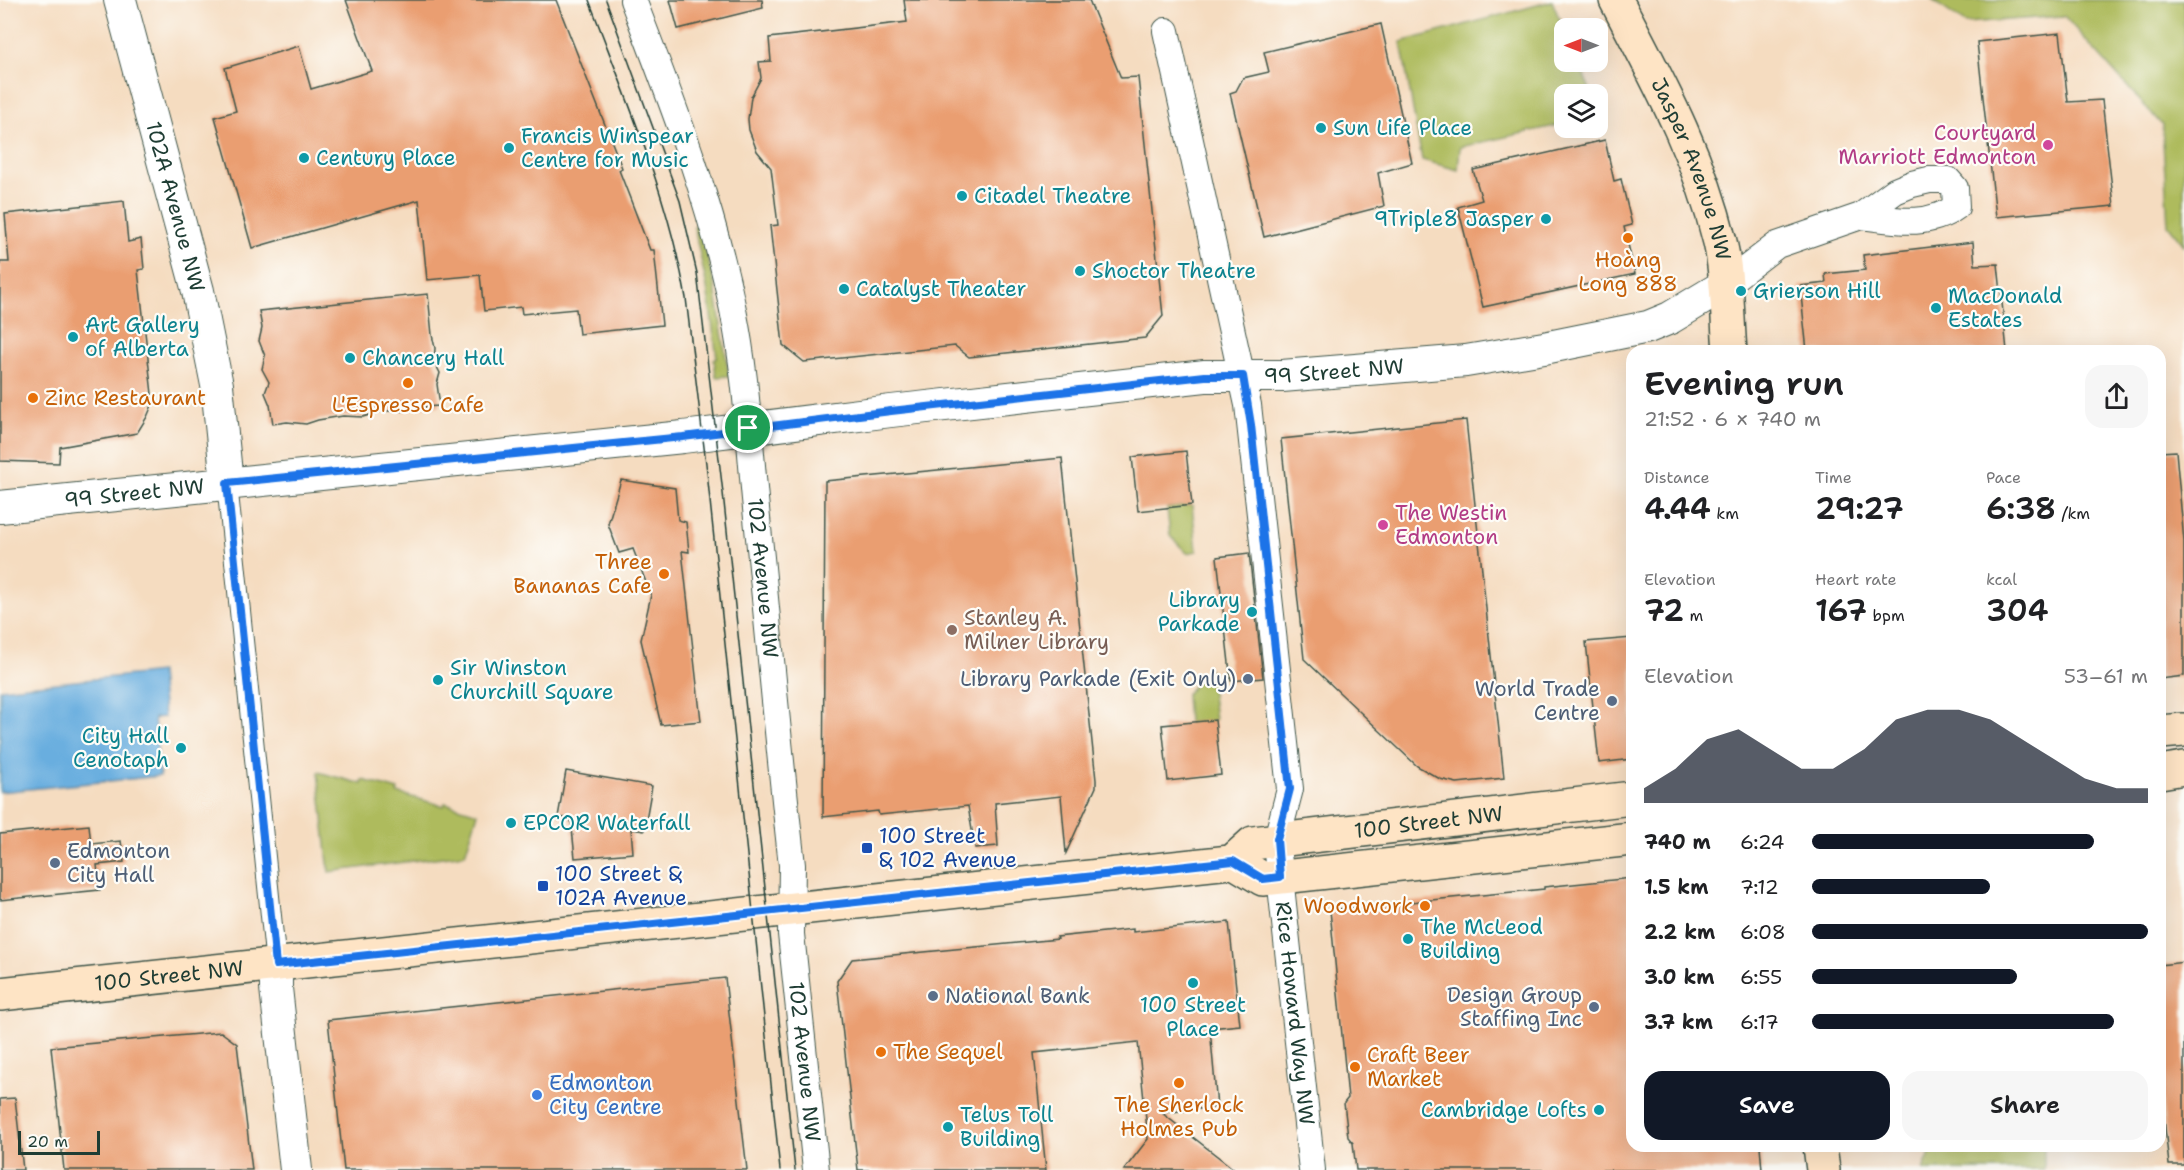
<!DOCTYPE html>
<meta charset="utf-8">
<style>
body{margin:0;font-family:"Shantell Sans",sans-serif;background:#f6f6f6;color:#202124;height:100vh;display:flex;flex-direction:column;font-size:22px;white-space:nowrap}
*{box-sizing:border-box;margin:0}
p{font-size:20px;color:#757577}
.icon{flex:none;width:33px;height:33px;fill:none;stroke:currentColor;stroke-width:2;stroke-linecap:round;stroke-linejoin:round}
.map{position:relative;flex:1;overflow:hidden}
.side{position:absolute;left:1626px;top:345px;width:540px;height:807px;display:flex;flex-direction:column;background:#fff;border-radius:18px;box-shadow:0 6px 24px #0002}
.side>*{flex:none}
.needle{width:39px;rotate:270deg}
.buttons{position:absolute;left:1554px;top:18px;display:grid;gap:12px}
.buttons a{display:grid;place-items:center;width:54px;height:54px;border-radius:12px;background:#fff;box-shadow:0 6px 24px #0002;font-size:30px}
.scale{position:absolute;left:18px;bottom:15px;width:82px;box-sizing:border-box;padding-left:6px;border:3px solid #1f3d34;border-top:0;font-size:16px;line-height:21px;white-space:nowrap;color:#1f3d34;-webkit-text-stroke:4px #fdfcf7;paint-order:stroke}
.pin{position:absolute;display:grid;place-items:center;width:51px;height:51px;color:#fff;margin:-26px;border:3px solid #fff;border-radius:50%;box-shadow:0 2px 6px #0007}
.round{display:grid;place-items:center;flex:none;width:63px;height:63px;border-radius:18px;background:#f6f6f6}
.head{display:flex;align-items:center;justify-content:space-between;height:102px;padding:0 18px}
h1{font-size:33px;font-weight:600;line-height:45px}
.stats{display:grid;grid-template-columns:repeat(3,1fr);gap:9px;height:102px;padding:6px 18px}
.stats div{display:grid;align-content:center}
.stats b{font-size:30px;font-weight:600}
.stats small{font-size:16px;font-weight:400}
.stats p{font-size:16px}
.chart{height:168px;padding:12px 18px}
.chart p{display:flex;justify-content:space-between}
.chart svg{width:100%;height:108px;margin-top:6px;fill:#111827;opacity:.7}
.cta{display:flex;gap:12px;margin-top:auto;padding:12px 18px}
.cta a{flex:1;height:69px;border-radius:18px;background:#111827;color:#fff;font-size:24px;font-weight:600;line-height:69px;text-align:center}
.cta a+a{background:#f6f6f6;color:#202124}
ul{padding:0 18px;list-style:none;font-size:20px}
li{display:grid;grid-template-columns:96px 72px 1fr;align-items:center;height:45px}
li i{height:15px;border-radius:8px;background:#111827}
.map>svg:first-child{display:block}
.green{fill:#aebb5d;stroke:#667c48;stroke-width:1.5}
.water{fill:#69aedf;stroke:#44768a;stroke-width:1.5}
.building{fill:#ea9e71}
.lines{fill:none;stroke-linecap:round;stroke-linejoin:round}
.pedestrian-casing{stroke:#3f5549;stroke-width:22}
.minor-casing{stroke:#3f5549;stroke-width:28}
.tertiary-casing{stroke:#3f5549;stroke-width:34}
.secondary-casing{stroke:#3f5549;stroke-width:36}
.pedestrian{stroke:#fff;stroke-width:20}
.minor{stroke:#fff;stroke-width:26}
.tertiary{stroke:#fff;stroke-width:32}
.secondary{stroke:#fee4c5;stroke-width:33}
.tram{stroke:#1f3d34;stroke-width:1.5}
.route-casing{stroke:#fff;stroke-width:12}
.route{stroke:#1a73e8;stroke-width:8}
.culture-dot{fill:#0f9aa8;stroke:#fdfcf7;stroke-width:2}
.hotel-dot{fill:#d1479c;stroke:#fdfcf7;stroke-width:2}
.food-dot{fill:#e8710a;stroke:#fdfcf7;stroke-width:2}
.education-dot{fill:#8d6e63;stroke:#fdfcf7;stroke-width:2}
.service-dot{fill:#5c6f8a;stroke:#fdfcf7;stroke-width:2}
.transit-dot{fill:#1a4fb4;stroke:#fdfcf7;stroke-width:2}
.shop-dot{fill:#3f7fe0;stroke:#fdfcf7;stroke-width:2}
.labels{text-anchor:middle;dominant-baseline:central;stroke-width:4.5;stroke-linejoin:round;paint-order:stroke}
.culture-label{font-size:21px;fill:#0d838f;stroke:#fdfcf7;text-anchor:start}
.hotel-label{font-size:21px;fill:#b23c85;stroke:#fdfcf7;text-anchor:end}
.street-label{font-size:21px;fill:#1f3d34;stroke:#fdfcf7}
.food-label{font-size:21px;fill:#c56008;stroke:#fdfcf7}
.education-label{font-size:21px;fill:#785e54;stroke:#fdfcf7;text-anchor:start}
.service-label{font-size:21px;fill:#4e5e75;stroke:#fdfcf7;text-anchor:end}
.transit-label{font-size:21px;fill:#164399;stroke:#fdfcf7;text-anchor:start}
.shop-label{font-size:21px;fill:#366cbe;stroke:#fdfcf7;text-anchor:start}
</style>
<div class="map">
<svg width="2184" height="1170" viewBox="0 0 2184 1170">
<rect width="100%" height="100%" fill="#fdfcf7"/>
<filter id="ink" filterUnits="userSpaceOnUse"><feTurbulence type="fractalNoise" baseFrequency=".0167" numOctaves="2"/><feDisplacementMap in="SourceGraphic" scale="12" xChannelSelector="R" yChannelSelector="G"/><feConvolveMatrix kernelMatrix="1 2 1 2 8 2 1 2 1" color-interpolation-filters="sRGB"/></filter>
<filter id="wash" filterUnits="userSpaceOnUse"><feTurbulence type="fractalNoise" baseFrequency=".008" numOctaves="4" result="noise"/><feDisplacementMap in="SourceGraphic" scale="24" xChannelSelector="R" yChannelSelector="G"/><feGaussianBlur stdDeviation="1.35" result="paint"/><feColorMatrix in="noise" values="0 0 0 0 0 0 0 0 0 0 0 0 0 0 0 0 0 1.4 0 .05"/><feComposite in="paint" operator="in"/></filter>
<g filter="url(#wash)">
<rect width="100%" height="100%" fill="#f5dcc0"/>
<path class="green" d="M1932 0H2184V245L2168 225 2162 125 2064 16 1965 23Z
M1552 1 1564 30V62H1578L1592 94H1564V124L1460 147 1458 170 1422 160 1401 42Z
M699 225 715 287 729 376 716 377 714 359 717 358 707 287 694 227Z
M1192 505 1197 551 1187 553 1170 536 1167 508Z
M1209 669 1215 720 1188 723 1186 694Z
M318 772 362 784 363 780 398 790 397 793 444 806 445 803 478 813 465 854 329 872Z
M1933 1146H2044V1170H1923Z"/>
<path class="water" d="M160 672 164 717 154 718 160 776 0 792V689Z"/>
<g id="blocks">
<path class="building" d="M346 0H556L622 168 619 170 650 250H654L662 325 579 334 576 309 522 314 521 307 484 311 480 275 427 280 419 200 252 248 215 117 236 111 225 68 299 46 311 89 372 71Z
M670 0H762L763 8 678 29Z
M904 0H1089L1121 78 1138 77 1163 316 1145 338 969 357 955 346 804 362 783 345 770 226 778 225 771 168 757 151 749 130 748 119 751 97 761 78 759 62 771 61 769 38 907 22Z
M1381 24 1412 163 1378 173 1384 206 1264 237 1230 93 1236 91 1243 78 1269 72 1264 52Z
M2060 33 2068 102 2102 100 2114 206 1996 217 1977 42Z
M1605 140 1614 181 1621 179 1632 225 1624 227 1635 274 1483 307 1458 207 1482 200 1473 170Z
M124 201 128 242 141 239 144 269 138 270 153 403 147 417 137 433 60 447 59 463 0 461V262H9L5 214Z
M1973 242 1975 265 1998 264 2007 351H1807L1800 286 1826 283 1825 274 1865 270 1863 255Z
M428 294 432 335 435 348 434 361 440 373 437 384 440 406 421 407 404 411H383L363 417 343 416 318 420 306 424 287 422 273 424 270 405 265 393 269 382 262 369 265 356 259 341 262 328 259 311Z
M1466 420 1504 778 1457 783 1440 779 1417 766 1304 659 1281 439Z
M1186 451 1192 505 1138 511 1132 457Z
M2176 451 2184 542V676L2160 679V452Z
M1062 458 1096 780V787L1066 853 1061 796 995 803 998 846 975 848 968 806 879 815 878 811 823 817 825 481Z
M621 480 675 488 678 520 686 522 689 552 682 551 701 721 661 725 641 640 651 595 633 549 619 553 608 524Z
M1249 553 1263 678 1231 681 1217 557Z
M1632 638V759L1599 763 1586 642Z
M1215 720 1221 775 1168 781 1162 725Z
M566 771 652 786 644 831 631 829 633 853 575 858 571 819 558 817Z
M89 825 91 844 121 841 124 862 97 865 100 890 0 900V834Z
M1632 878V1146H1760L1762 1170H1356L1353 1143 1348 1137 1344 1103 1348 1098 1330 910 1544 889V887Z
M1229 922 1240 1025 1210 1028 1217 1107 1162 1113 1235 1170H1124L1148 1139 1138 1042 1034 1053 1046 1170H858L837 981 852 959 1058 939 1057 937 1133 929V932Z
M2184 962V1165H2169L2160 1081V965Z
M725 978 747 1170H344L328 1020Z
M221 1032 237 1044 252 1170H64L51 1047Z
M15 1098 23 1170H0V1099Z"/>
</g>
</g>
<g filter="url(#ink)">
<use href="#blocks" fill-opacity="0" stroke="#3f5549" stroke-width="1.5"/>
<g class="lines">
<g class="pedestrian-casing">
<path id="pedestrian" d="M227 483 276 965"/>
</g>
<g class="minor-casing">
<g id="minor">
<path id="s1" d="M633 0C672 102 712 203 733 310 746 372 749 437 755 499 768 621 778 743 792 865L791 934 816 1170"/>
<path id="s2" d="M1166 31 1248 405 1290 789 1277 839 1280 877 1312 1170"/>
<path d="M1725 285 1777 245 1861 216 1895 191 1912 184 1929 180H1948L1955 188 1956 207C1927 228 1894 220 1861 216"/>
</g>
</g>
<g class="tertiary-casing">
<g id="tertiary">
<path id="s3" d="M120 0 198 291 217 385 227 483"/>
<path id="s4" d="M0 507 683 437 891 411 1205 376H1282L1466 361 1544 348 1648 327 1670 318 1725 285"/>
<path d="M276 965V988L296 1170"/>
</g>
</g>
<g class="secondary-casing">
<g id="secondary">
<path id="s5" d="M1616 0C1658 81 1698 152 1720 242 1728 275 1727 317 1730 351"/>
<path d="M2160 732 2184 730"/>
<path d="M2160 772 2184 768"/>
<path d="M1233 861 1263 879 1632 839"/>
<path id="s6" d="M0 994 1230 862 1233 861 1253 843 1632 798"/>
<path d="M1820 1146 1823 1170"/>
</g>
</g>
<use href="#pedestrian" class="pedestrian"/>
<use href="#minor" class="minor"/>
<use href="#tertiary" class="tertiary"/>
<use href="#secondary" class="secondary"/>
<path class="tram" d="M589 0C626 98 668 195 686 298L707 472 780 1170
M606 0 680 201 697 273 723 493 795 1170"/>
</g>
</g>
<g class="lines" filter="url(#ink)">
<g class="route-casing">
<path id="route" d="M1205 376H1243L1251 425 1290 789 1277 839 1280 877 1263 879 1233 861 276 965 227 483 683 437 891 411Z"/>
</g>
<use href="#route" class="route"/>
</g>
<g class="culture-dot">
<circle cx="1321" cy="128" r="6"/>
<circle cx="509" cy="148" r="6"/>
<circle cx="304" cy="158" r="6"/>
<circle cx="962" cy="196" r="6"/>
<circle cx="1546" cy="219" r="6"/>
<circle cx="1080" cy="271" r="6"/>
<circle cx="844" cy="289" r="6"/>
<circle cx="1741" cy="291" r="6"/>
<circle cx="1936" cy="308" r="6"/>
<circle cx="73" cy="337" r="6"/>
<circle cx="350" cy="358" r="6"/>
<circle cx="1252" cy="612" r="6"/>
<circle cx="438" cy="680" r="6"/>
<circle cx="181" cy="748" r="6"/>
<circle cx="511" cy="823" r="6"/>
<circle cx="1408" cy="939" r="6"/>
<circle cx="1193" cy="983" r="6"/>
<circle cx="1599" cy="1110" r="6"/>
<circle cx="948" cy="1127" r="6"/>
</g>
<g class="hotel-dot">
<circle cx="2048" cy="145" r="6"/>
<circle cx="1383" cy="525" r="6"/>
</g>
<g class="food-dot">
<circle cx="1628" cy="238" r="6"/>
<circle cx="408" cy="383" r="6"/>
<circle cx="33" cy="398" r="6"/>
<circle cx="664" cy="574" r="6"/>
<circle cx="1425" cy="906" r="6"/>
<circle cx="881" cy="1052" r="6"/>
<circle cx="1355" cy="1067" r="6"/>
<circle cx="1179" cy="1083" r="6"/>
</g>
<circle class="education-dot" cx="952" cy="630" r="6"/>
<g class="service-dot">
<circle cx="1248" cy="679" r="6"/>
<circle cx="1612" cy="701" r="6"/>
<circle cx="55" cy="863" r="6"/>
<circle cx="933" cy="996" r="6"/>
<circle cx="1594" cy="1007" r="6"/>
</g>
<g class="transit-dot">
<rect x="861" y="842" width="12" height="12" rx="3"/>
<rect x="537" y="880" width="12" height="12" rx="3"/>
</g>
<circle class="shop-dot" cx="537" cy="1095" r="6"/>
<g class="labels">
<g class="culture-label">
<text x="1333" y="128">Sun Life Place</text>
<text x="521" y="136">Francis Winspear<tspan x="521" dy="24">Centre for Music</tspan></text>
<text x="316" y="158">Century Place</text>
<text x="974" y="196">Citadel Theatre</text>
<text x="1534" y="219" text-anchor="end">9Triple8 Jasper</text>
<text x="1092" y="271">Shoctor Theatre</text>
<text x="856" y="289">Catalyst Theater</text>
<text x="1753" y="291">Grierson Hill</text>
<text x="1948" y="296">MacDonald<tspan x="1948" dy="24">Estates</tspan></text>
<text x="85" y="325">Art Gallery<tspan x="85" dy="24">of Alberta</tspan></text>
<text x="362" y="358">Chancery Hall</text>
<text x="1240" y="600" text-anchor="end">Library<tspan x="1240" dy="24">Parkade</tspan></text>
<text x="450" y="668">Sir Winston<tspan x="450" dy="24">Churchill Square</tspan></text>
<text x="169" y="736" text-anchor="end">City Hall<tspan x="169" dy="24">Cenotaph</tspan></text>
<text x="523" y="823">EPCOR Waterfall</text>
<text x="1420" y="927">The McLeod<tspan x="1420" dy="24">Building</tspan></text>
<text x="1193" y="1005" text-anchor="middle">100 Street<tspan x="1193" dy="24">Place</tspan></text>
<text x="1587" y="1110" text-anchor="end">Cambridge Lofts</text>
<text x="960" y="1115">Telus Toll<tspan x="960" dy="24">Building</tspan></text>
</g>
<g class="hotel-label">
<text x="2036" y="133">Courtyard<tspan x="2036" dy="24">Marriott Edmonton</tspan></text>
<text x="1395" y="513" text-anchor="start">The Westin<tspan x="1395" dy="24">Edmonton</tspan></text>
</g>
<g class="street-label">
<text stroke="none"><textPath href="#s5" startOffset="186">Jasper Avenue NW</textPath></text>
<text stroke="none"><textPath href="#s3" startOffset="214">102A Avenue NW</textPath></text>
<text stroke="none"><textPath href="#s4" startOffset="1341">99 Street NW</textPath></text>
<text stroke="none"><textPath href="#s4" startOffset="135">99 Street NW</textPath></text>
<text stroke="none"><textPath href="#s1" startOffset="596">102 Avenue NW</textPath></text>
<text stroke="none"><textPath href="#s6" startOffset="1444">100 Street NW</textPath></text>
<text stroke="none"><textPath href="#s6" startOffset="170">100 Street NW</textPath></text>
<text stroke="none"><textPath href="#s2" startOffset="996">Rice Howard Way NW</textPath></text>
<text stroke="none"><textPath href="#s1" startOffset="1082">102 Avenue NW</textPath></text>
</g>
<g class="food-label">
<text x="1628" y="260">Hoàng<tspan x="1628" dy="24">Long 888</tspan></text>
<text x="45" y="398" text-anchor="start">Zinc Restaurant</text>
<text x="408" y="405">L'Espresso Cafe</text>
<text x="652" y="562" text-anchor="end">Three<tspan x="652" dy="24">Bananas Cafe</tspan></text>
<text x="1413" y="906" text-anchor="end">Woodwork</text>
<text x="893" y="1052" text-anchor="start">The Sequel</text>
<text x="1367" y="1055" text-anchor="start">Craft Beer<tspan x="1367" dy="24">Market</tspan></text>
<text x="1179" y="1105">The Sherlock<tspan x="1179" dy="24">Holmes Pub</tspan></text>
</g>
<g class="education-label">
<text x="964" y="618">Stanley A.<tspan x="964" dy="24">Milner Library</tspan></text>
</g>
<g class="service-label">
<text x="1236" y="679">Library Parkade (Exit Only)</text>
<text x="1600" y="689">World Trade<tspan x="1600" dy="24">Centre</tspan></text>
<text x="67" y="851" text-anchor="start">Edmonton<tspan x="67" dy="24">City Hall</tspan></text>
<text x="1582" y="995">Design Group<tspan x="1582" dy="24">Staffing Inc</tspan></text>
<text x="945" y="996" text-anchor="start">National Bank</text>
</g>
<g class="transit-label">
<text x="879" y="836">100 Street<tspan x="879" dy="24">&amp; 102 Avenue</tspan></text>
<text x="555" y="874">100 Street &amp;<tspan x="555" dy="24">102A Avenue</tspan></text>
</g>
<g class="shop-label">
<text x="549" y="1083">Edmonton<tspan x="549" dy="24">City Centre</tspan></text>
</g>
</g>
</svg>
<div class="buttons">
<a><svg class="needle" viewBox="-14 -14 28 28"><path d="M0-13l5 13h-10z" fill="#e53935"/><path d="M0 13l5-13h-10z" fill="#757577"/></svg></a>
<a><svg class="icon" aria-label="layers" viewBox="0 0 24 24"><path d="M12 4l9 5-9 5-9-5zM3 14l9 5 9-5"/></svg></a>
</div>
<div class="scale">20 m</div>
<div class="pin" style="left:748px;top:428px;background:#1e9e55"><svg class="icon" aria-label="arrive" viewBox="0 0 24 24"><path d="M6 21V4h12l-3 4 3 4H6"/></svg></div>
<section class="side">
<div class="head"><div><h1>Evening run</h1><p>21:52 · 6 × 740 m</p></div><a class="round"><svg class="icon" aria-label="share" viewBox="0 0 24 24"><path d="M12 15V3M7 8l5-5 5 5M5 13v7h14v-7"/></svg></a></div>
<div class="stats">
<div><p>Distance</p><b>4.44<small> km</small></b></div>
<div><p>Time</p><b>29:27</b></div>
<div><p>Pace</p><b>6:38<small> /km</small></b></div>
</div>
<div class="stats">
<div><p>Elevation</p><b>72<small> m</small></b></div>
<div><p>Heart rate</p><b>167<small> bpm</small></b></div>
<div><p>kcal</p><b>304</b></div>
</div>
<div class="chart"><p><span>Elevation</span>53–61 m</p>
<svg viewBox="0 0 160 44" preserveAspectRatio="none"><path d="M0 44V38L10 30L20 18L30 14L40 22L50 30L60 30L70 22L80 10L90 6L100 6L110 10L120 18L130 26L140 34L150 38L160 38V44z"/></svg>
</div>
<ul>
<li><b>740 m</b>6:24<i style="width:84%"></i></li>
<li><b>1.5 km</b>7:12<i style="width:53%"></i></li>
<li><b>2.2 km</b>6:08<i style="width:100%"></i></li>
<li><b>3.0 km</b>6:55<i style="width:61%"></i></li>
<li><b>3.7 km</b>6:17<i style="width:90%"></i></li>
</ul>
<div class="cta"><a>Save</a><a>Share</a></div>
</section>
</div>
